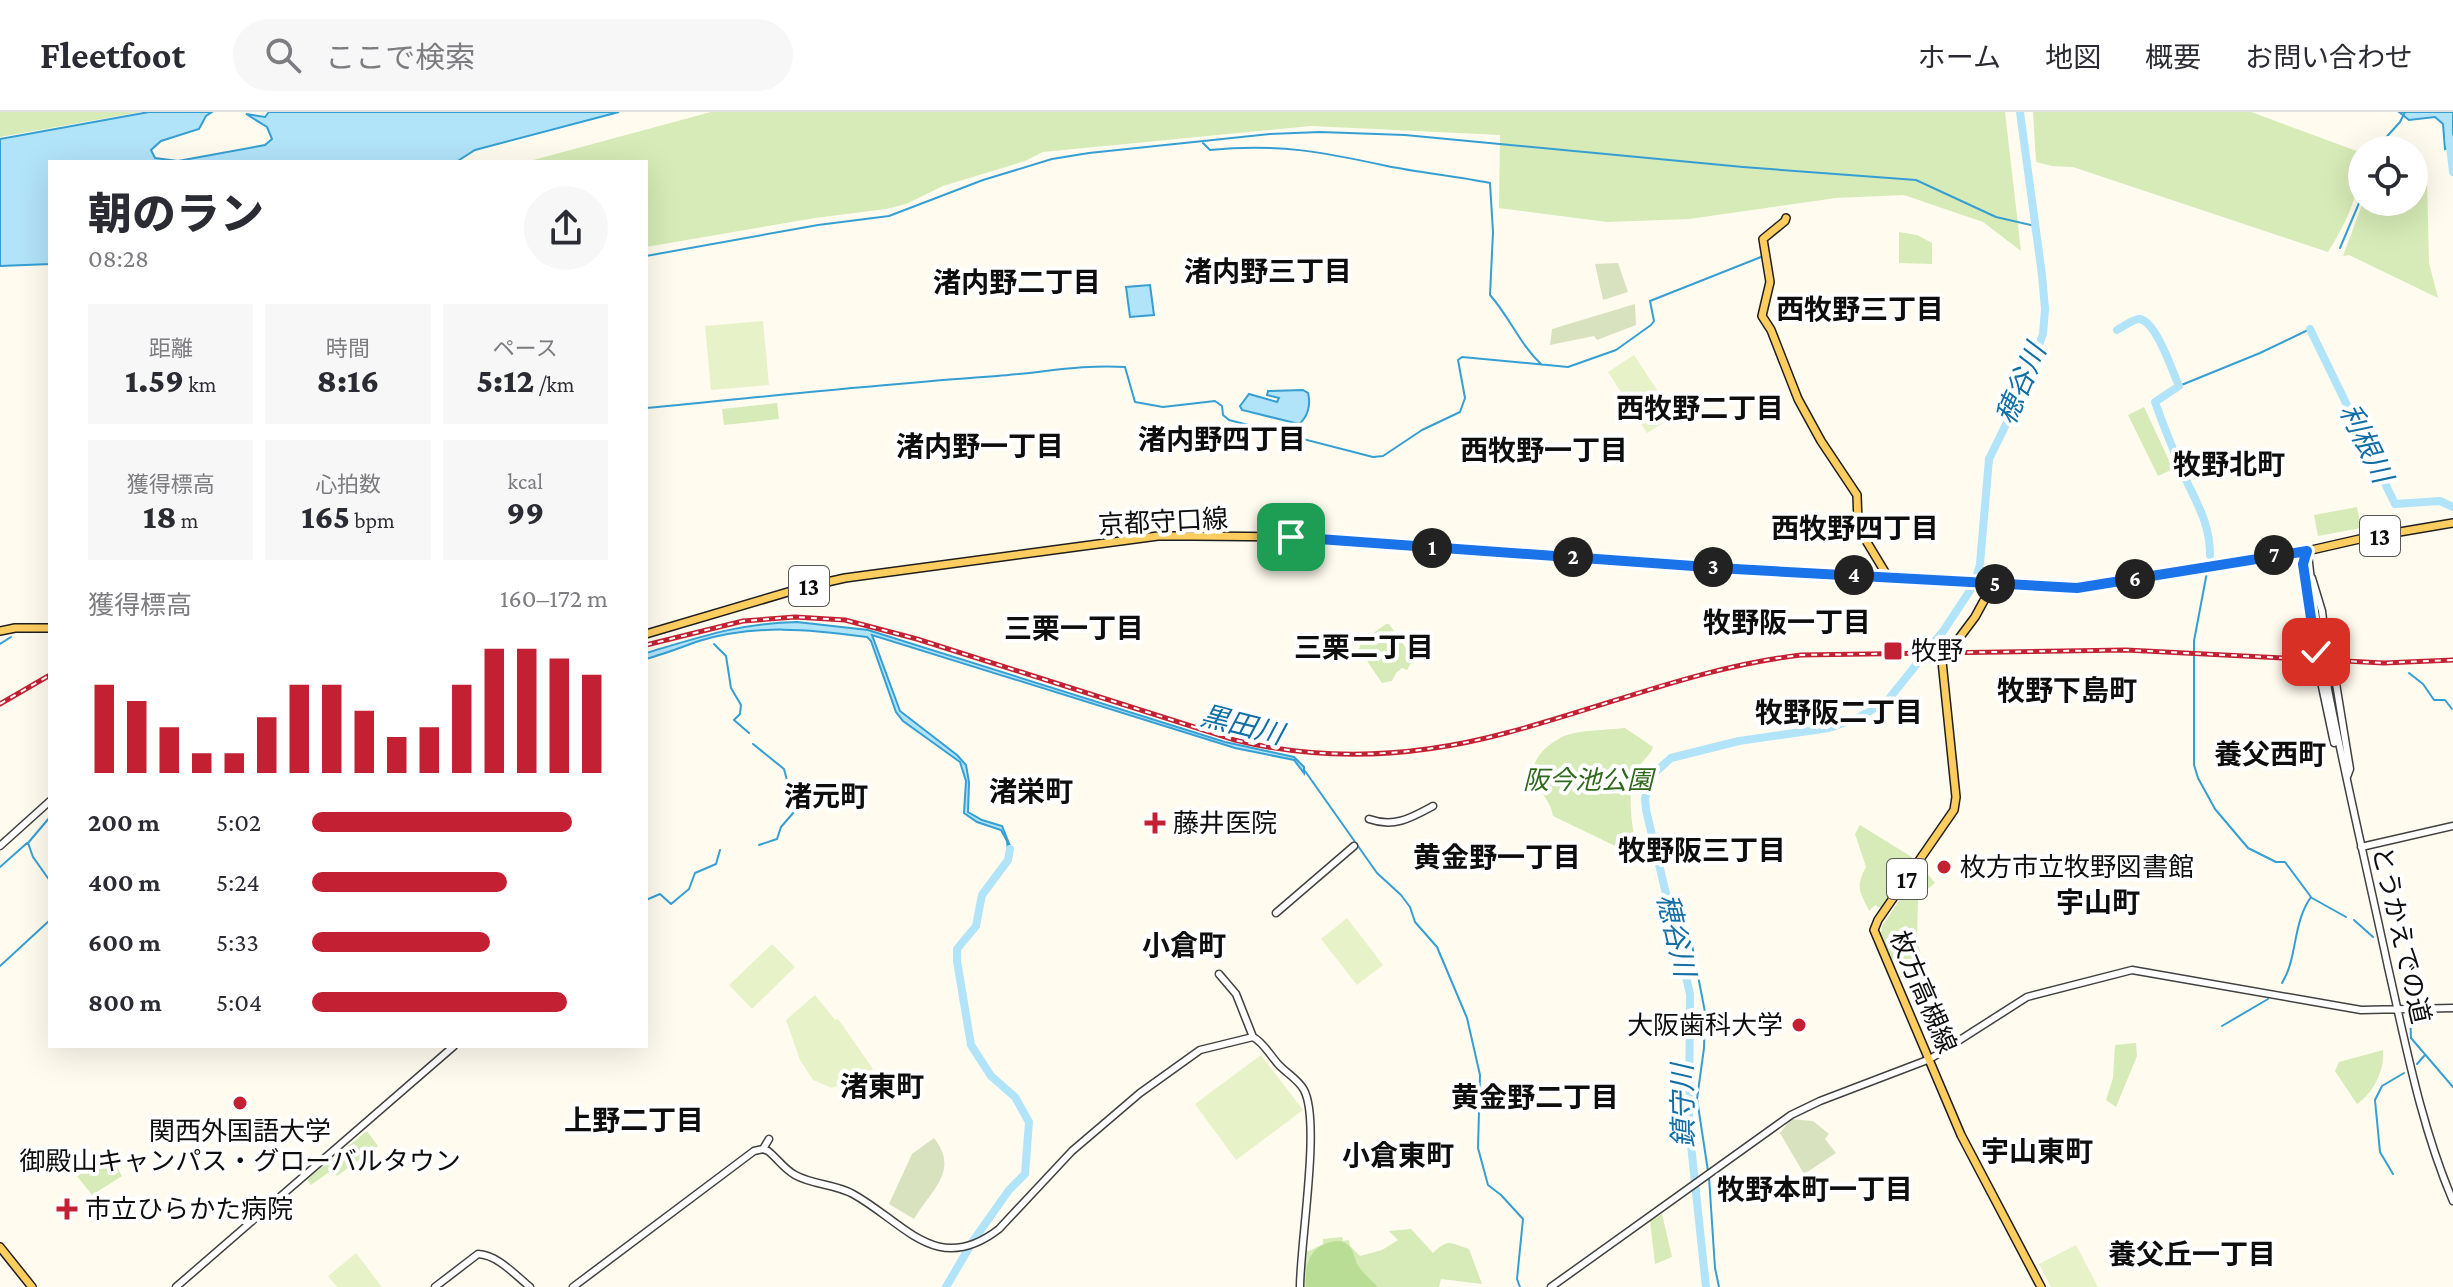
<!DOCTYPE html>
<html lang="ja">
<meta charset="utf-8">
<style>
body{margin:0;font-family:"Crimson Pro","Noto Sans JP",serif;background:#f7f7f7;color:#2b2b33;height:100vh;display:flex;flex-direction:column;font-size:30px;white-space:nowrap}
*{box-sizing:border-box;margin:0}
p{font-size:26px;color:#7c7c81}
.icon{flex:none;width:44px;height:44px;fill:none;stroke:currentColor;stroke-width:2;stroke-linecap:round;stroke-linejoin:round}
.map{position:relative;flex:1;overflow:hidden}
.sheet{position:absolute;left:48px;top:48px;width:600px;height:888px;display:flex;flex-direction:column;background:#fff;border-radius:0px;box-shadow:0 8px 32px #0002}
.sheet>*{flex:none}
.controls{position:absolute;left:2348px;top:24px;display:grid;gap:16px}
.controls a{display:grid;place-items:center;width:80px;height:80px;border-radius:50%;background:#fff;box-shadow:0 8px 32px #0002;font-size:40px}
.pin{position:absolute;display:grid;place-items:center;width:68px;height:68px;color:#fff;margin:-34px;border-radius:16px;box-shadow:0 4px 12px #0006}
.km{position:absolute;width:40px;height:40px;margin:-20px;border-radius:50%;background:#222;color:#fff;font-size:22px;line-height:40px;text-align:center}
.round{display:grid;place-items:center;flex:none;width:84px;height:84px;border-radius:42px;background:#f7f7f7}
.headline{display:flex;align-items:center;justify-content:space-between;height:136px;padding:0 40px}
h1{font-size:44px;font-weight:800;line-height:60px}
.metrics{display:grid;grid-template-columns:repeat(3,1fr);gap:12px;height:136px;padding:8px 40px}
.metrics div{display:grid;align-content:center;border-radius:0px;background:#f7f7f7;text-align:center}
.metrics b{font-size:34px;font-weight:800}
.metrics small{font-size:22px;font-weight:400}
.metrics p{font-size:22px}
.chart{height:224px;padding:16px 40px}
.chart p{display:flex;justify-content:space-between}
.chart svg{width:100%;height:144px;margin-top:8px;stroke:#c42033;stroke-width:6}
ul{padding:0 40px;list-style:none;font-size:26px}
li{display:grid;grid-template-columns:128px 96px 1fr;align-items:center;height:60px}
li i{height:20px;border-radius:10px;background:#c42033}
header{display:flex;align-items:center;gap:48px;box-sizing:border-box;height:112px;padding:0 40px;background:#fff;border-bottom:2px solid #e1e1e2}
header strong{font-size:38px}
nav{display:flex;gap:44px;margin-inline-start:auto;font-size:28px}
.search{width:560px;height:72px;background:#f7f7f7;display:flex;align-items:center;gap:20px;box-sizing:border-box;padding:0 28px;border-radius:44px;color:#7c7c81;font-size:30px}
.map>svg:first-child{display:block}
.green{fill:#d6ebb7}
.forest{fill:#badd95}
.cemetery{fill:#d9e2bf}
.pitch{fill:#e7f2c9}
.water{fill:#b1e3f9;stroke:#359fd3;stroke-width:2}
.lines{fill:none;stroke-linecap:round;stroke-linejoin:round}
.stream{stroke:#359fd3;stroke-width:2}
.river{stroke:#b1e3f9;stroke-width:8}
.minor-tunnel{stroke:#dbd7cd;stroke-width:6;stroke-dasharray:6 3;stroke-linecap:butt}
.minor-casing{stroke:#414141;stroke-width:9}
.major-casing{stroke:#1f1f1f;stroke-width:10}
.minor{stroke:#fff;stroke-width:6}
.major{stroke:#fecd60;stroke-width:7}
.rail-casing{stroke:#c42033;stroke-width:5}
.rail{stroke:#fff;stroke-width:2;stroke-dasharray:6;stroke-linecap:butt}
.route-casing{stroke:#fff;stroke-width:16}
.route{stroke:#1a73e8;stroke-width:10}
.poi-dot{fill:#c42033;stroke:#fff;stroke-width:3}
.labels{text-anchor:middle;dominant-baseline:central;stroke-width:8;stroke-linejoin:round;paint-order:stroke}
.shield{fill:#fff;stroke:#565656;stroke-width:2}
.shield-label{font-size:24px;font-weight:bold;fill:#0e0e0e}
.street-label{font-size:26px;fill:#0e0e0e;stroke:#fff}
.poi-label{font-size:26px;fill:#0e0e0e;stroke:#fff;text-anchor:start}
.park-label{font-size:26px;font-style:italic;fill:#30691b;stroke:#fff}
.neighbourhood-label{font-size:28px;font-weight:bold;fill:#0e0e0e;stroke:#fff}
.water-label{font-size:28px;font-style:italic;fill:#116fa6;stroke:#fff}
</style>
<header>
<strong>Fleetfoot</strong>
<div class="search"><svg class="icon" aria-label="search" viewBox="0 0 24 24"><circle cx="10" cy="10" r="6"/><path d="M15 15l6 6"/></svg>ここで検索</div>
<nav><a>ホーム</a><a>地図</a><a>概要</a><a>お問い合わせ</a></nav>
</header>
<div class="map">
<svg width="2453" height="1175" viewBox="0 0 2453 1175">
<rect width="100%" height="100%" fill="#fffbef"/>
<path class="green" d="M0 0H141L0 25Z
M711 0H2005L2021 139 1983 110 1904 83 1836 86 1689 107 1607 110 1499 96 1500 23 1311 14 1043 40 1025 49 943 74 906 92 886 97 815 106 646 135V50H526Z
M2033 0H2251L2362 41C2362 77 2347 110 2328 140L2073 55 2052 54 2036 50Z
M2414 57 2427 65 2429 151 2438 186 2349 143 2343 144 2363 90H2414Z
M1899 120 1917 123 1932 131V152L1899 151Z
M777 291 779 307 724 313 722 297Z
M2144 295 2173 357 2158 364 2128 303Z
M2357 395 2361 416 2318 424 2314 403Z
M1386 512H1389L1411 543V551L1407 558 1402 556 1396 561 1392 569 1382 571 1359 537 1361 530Z
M1625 616 1653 635C1650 645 1639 650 1635 661 1626 687 1633 718 1638 745L1553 704C1551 689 1538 679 1534 664 1530 647 1548 632 1562 625 1575 618 1609 618 1625 616Z
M1860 713 1915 747 1882 797 1875 793 1869 799C1860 779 1855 776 1866 755L1855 722Z
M1922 755 1935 771 1919 784 1918 789 1917 829 1922 846 1891 848 1881 821 1882 814Z
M2136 931 2137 944 2116 995 2106 988 2113 966 2115 933Z
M2383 938C2385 957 2374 981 2357 992L2335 959 2339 950Z
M367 1019 378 1034 337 1064 332 1058 311 1073 307 1067Z
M110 1042 122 1064 92 1083 77 1064Z
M1662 1102 1672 1145 1655 1152 1650 1109Z
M1411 1117 1433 1141C1449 1126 1449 1131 1469 1137L1482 1172 1441 1167 1439 1175H1300L1301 1136 1309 1139 1323 1132V1127L1342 1125 1343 1129 1349 1128 1350 1134 1360 1144 1382 1138 1398 1128 1389 1119Z"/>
<path class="forest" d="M1340 1129C1356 1134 1352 1144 1359 1155 1364 1162 1372 1169 1378 1175H1306C1304 1149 1312 1130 1340 1129Z"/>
<path class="cemetery" d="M1618 151 1628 180 1603 188 1595 152Z
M1635 192 1636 213 1597 228 1594 224 1550 233 1552 217Z
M1791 1007 1813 1009 1829 1022 1825 1027 1836 1041 1804 1062 1780 1021Z
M934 1026C960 1059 931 1078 914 1107L889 1092 912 1042Z"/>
<path class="pitch" d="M763 209 769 273 711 278 705 214Z
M1634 243 1674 304 1647 321 1608 260Z
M1347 806 1383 853 1357 873 1321 827Z
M772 832 795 855 752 897 729 873Z
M815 883 835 908 838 907 873 957 832 976 813 968 800 948 786 908Z
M1261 943 1303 998 1236 1048 1195 992Z
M2076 1133 2098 1175H2051L2039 1152Z
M356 1141 382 1175H337L328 1164Z"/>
<path class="water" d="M149 0H212L206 4 199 17 161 29 151 38 155 46 178 49 265 33 272 27 267 15 246 2 265 5 269 0H619L475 38 456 50H50V152L0 154V27Z
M2399 0H2453V34L2445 37 2443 12 2435 5 2409 8Z
M1150 173 1154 203 1130 205 1126 175Z
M1303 278 1308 281C1311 292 1308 305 1299 312L1242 298 1240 294 1249 282 1277 290 1279 286 1267 283 1268 279Z
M797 510 868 518 1225 630 1294 645 1304 655V661L1294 648 1235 636 872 523 900 599 957 643 966 653 969 670 968 700 982 708 1002 714 1012 739 1009 750 1007 729 1001 718 977 710 964 701 966 669 960 650 903 609 896 600 871 529 867 525C810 517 755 512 699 529 682 535 664 542 646 547V541C700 525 740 511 797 510Z"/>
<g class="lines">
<path class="stream" d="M1203 31 1210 38C1277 31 1323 40 1387 54 1421 61 1456 64 1490 71L1493 120 1490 183C1509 204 1520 233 1542 253
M2381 31 2400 10 2405 0
M2378 38 2379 35
M2340 136 2362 84
M646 144 818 113 889 104 983 68 1052 47 1089 41 1270 22 1320 20 1405 23 1743 55 1916 68 1996 105 2035 114
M2179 274 2260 241 2310 217
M646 296C763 285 880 272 997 264 1040 261 1082 252 1125 255L1135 290 1163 295 1215 289 1222 294 1223 303 1229 308 1373 345 1383 344 1422 318 1460 300 1465 286 1458 248 1462 245 1568 255 1616 238 1651 213 1654 209 1650 189 1761 145
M2208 453 2210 443
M2207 460 2194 529V653L2198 666 2215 697 2248 736 2276 750H2285L2311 785C2292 812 2298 845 2282 871
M0 532 11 525
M714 532 726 544 731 576 741 593 740 602 734 608 749 621
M2409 561 2423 572 2434 588H2445L2452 597
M753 632 784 657 794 695V700L781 715 777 727 759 733
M1305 659 1377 761 1401 783 1410 795 1415 810 1437 835 1467 906 1480 963 1478 1036 1488 1073 1501 1083 1523 1107 1517 1167 1520 1175
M50 705 28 731 33 745 50 769
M0 755 27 731
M2312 786 2346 805
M646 788 660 782 671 792 689 777 695 761 716 752 720 738
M2354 808 2373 825
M1674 810 1678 812
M1683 815 1688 817 1691 828 1705 900 1704 936 1697 987 1708 1059
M0 854 50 808
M2410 900 2411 926 2453 975
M2222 914 2268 887
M2417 952 2424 944
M2393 1062 2380 1040 2375 988 2382 974 2404 961
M1709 1065 1715 1156 1719 1175"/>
<path class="river" d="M2449 25 2453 60
M2310 217 2395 392 2440 389 2453 395
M2117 218C2123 215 2134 206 2140 207 2157 211 2172 259 2179 274L2155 290C2165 318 2176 345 2188 372 2200 397 2210 415 2210 443
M946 1175 973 1129 1009 1078 1025 1062 1029 1010 1015 985 991 964 971 933 957 849V837L976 814 982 783 1008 748 1010 737
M1706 1175 1689 1014 1690 882 1646 698 1645 687 1651 664 1671 646 1739 629 1829 616 1858 606 1888 588 1944 518 1975 471 1980 452 1989 347 2022 280 2043 222 2045 197 2042 163 2020 0"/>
<path class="minor-tunnel" d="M2317 521 2325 562"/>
<g class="minor-casing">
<path id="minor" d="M2307 439 2303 452 2316 540
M2308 442 2317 521
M2312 466 2322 499 2327 540
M2317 551 2334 631
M2333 553 2350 657 2347 665
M2325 562C2344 660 2367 757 2388 855 2406 934 2421 1014 2453 1089
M1369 707C1394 716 1411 706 1433 694
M0 734 50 689
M2361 735 2453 714
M1276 801 1354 734
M1219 862 1236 882 1253 925C1263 930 1270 943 1278 952 1286 961 1298 967 1304 978 1321 1010 1300 1132 1300 1175
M763 1037 768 1039C777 1046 784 1057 795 1063 813 1073 835 1072 853 1082 905 1111 937 1165 999 1117L1072 1039 1140 981 1200 938 1253 925
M176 1175 454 934
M435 1175 478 1142C498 1143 515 1163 530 1175
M573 1175 754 1039 763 1037 769 1027
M1551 1175 1791 1003 1820 989 1930 947 2027 885 2132 858 2361 898 2453 896"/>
</g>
<g class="major-casing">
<path id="major" d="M1786 106 1785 109 1763 127 1770 170 1762 204 1771 218 1798 287 1821 329 1857 383 1858 411 1862 422 1888 465
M1993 472 1975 505 1942 549 1956 685 1954 698 1878 808 1874 818 1961 1023 2041 1175
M0 519 15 516H50
M646 522 805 475 845 466 1158 424H1193L1291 425 1735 457 2077 476 2307 439 2364 426 2453 411
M0 1135 32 1175"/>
</g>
<use href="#minor" class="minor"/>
<use href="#major" class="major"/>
<g class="rail-casing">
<path id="rail" d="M646 533 743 509 795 505 845 508 917 527 1235 628C1324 650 1417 645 1506 621 1605 595 1699 555 1801 543L2126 538 2384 551 2453 548
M0 592 50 563"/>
</g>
<use href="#rail" class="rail"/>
</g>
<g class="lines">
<g class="route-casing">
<path id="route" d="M1291 425 1735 457 2077 476 2307 439 2303 452 2316 540"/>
</g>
<use href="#route" class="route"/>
</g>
<g class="poi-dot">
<rect x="1883" y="529" width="20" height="20" rx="4"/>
<path d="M1151 699h8v8h8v8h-8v8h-8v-8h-8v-8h8z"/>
<circle cx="1944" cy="755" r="8"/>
<circle cx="1799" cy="913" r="8"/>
<circle cx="240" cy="991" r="8"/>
<path d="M63 1085h8v8h8v8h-8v8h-8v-8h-8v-8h8z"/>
</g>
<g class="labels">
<g class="shield">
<rect x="2360" y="404" width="40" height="40" rx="6"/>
<rect x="789" y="454" width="40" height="40" rx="6"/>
<rect x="1887" y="747" width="40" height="40" rx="6"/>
</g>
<g class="shield-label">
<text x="2380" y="424">13</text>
<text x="809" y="474">13</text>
<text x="1907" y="767">17</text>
</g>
<g class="street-label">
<text transform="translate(1163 410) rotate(-3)">京都守口線</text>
<text transform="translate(2401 823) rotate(77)">とうかえでの道</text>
<text transform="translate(1923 880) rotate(67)">枚方高槻線</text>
</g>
<g class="poi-label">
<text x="1911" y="539">牧野</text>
<text x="1173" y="711">藤井医院</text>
<text x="1960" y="755">枚方市立牧野図書館</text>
<text x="1783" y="913" text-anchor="end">大阪歯科大学</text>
<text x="240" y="1019" text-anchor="middle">関西外国語大学<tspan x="240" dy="30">御殿山キャンパス・グローバルタウン</tspan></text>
<text x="85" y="1097">市立ひらかた病院</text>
</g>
<g class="park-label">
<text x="1588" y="668">阪今池公園</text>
</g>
<g class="neighbourhood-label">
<text x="1268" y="159">渚内野三丁目</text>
<text x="1017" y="170">渚内野二丁目</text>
<text x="1860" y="197">西牧野三丁目</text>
<text x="1700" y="296">西牧野二丁目</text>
<text x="1222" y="327">渚内野四丁目</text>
<text x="980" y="334">渚内野一丁目</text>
<text x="1544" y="338">西牧野一丁目</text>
<text x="2229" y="352">牧野北町</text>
<text x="1855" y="416">西牧野四丁目</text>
<text x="1787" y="510">牧野阪一丁目</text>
<text x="1074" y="516">三栗一丁目</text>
<text x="1364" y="535">三栗二丁目</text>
<text x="2067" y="578">牧野下島町</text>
<text x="1839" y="600">牧野阪二丁目</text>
<text x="2270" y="642">養父西町</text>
<text x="1031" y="679">渚栄町</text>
<text x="826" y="684">渚元町</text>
<text x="1702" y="738">牧野阪三丁目</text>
<text x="1497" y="745">黄金野一丁目</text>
<text x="2098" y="790">宇山町</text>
<text x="1184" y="833">小倉町</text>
<text x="882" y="974">渚東町</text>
<text x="1535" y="985">黄金野二丁目</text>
<text x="634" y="1008">上野二丁目</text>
<text x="2037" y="1039">宇山東町</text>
<text x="1398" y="1043">小倉東町</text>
<text x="1815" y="1077">牧野本町一丁目</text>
<text x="2192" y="1142">養父丘一丁目</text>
</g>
<g class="water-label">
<text transform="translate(2021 272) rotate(-67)">穂谷川</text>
<text transform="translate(2366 331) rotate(64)">利根川</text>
<text transform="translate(1242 613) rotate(14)">黒田川</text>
<text transform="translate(1676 823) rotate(77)">穂谷川</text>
<text transform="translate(1683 994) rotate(-91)">鎮守川</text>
</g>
</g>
</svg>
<div class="controls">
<a><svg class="icon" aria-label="locate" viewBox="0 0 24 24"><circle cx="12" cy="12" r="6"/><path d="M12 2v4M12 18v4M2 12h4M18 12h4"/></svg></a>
</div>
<div class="pin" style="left:1291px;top:425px;background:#1e9e55"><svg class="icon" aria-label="arrive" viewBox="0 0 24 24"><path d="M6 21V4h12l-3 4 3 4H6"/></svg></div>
<div class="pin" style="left:2316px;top:540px;background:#d93025"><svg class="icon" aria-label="check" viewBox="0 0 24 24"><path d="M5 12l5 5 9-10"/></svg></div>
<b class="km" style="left:1432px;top:436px">1</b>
<b class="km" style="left:1573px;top:445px">2</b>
<b class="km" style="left:1713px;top:455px">3</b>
<b class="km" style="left:1854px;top:463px">4</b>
<b class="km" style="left:1995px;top:472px">5</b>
<b class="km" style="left:2135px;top:467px">6</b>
<b class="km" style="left:2274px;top:443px">7</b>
<section class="sheet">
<div class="headline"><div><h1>朝のラン</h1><p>08:28</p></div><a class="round"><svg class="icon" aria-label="share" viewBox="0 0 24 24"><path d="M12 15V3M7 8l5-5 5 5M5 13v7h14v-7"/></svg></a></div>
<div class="metrics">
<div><p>距離</p><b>1.59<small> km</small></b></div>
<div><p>時間</p><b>8:16</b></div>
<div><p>ペース</p><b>5:12<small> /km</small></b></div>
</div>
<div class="metrics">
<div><p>獲得標高</p><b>18<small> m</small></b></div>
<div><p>心拍数</p><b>165<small> bpm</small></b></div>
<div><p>kcal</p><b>99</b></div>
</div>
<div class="chart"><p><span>獲得標高</span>160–172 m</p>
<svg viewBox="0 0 160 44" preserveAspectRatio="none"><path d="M5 44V17M15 44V22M25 44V30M35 44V38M45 44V38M55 44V27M65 44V17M75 44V17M85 44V25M95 44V33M105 44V30M115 44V17M125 44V6M135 44V6M145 44V9M155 44V14"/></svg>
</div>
<ul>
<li><b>200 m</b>5:02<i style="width:88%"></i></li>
<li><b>400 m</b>5:24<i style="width:66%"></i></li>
<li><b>600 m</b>5:33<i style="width:60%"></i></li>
<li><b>800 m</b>5:04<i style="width:86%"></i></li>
</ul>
</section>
</div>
